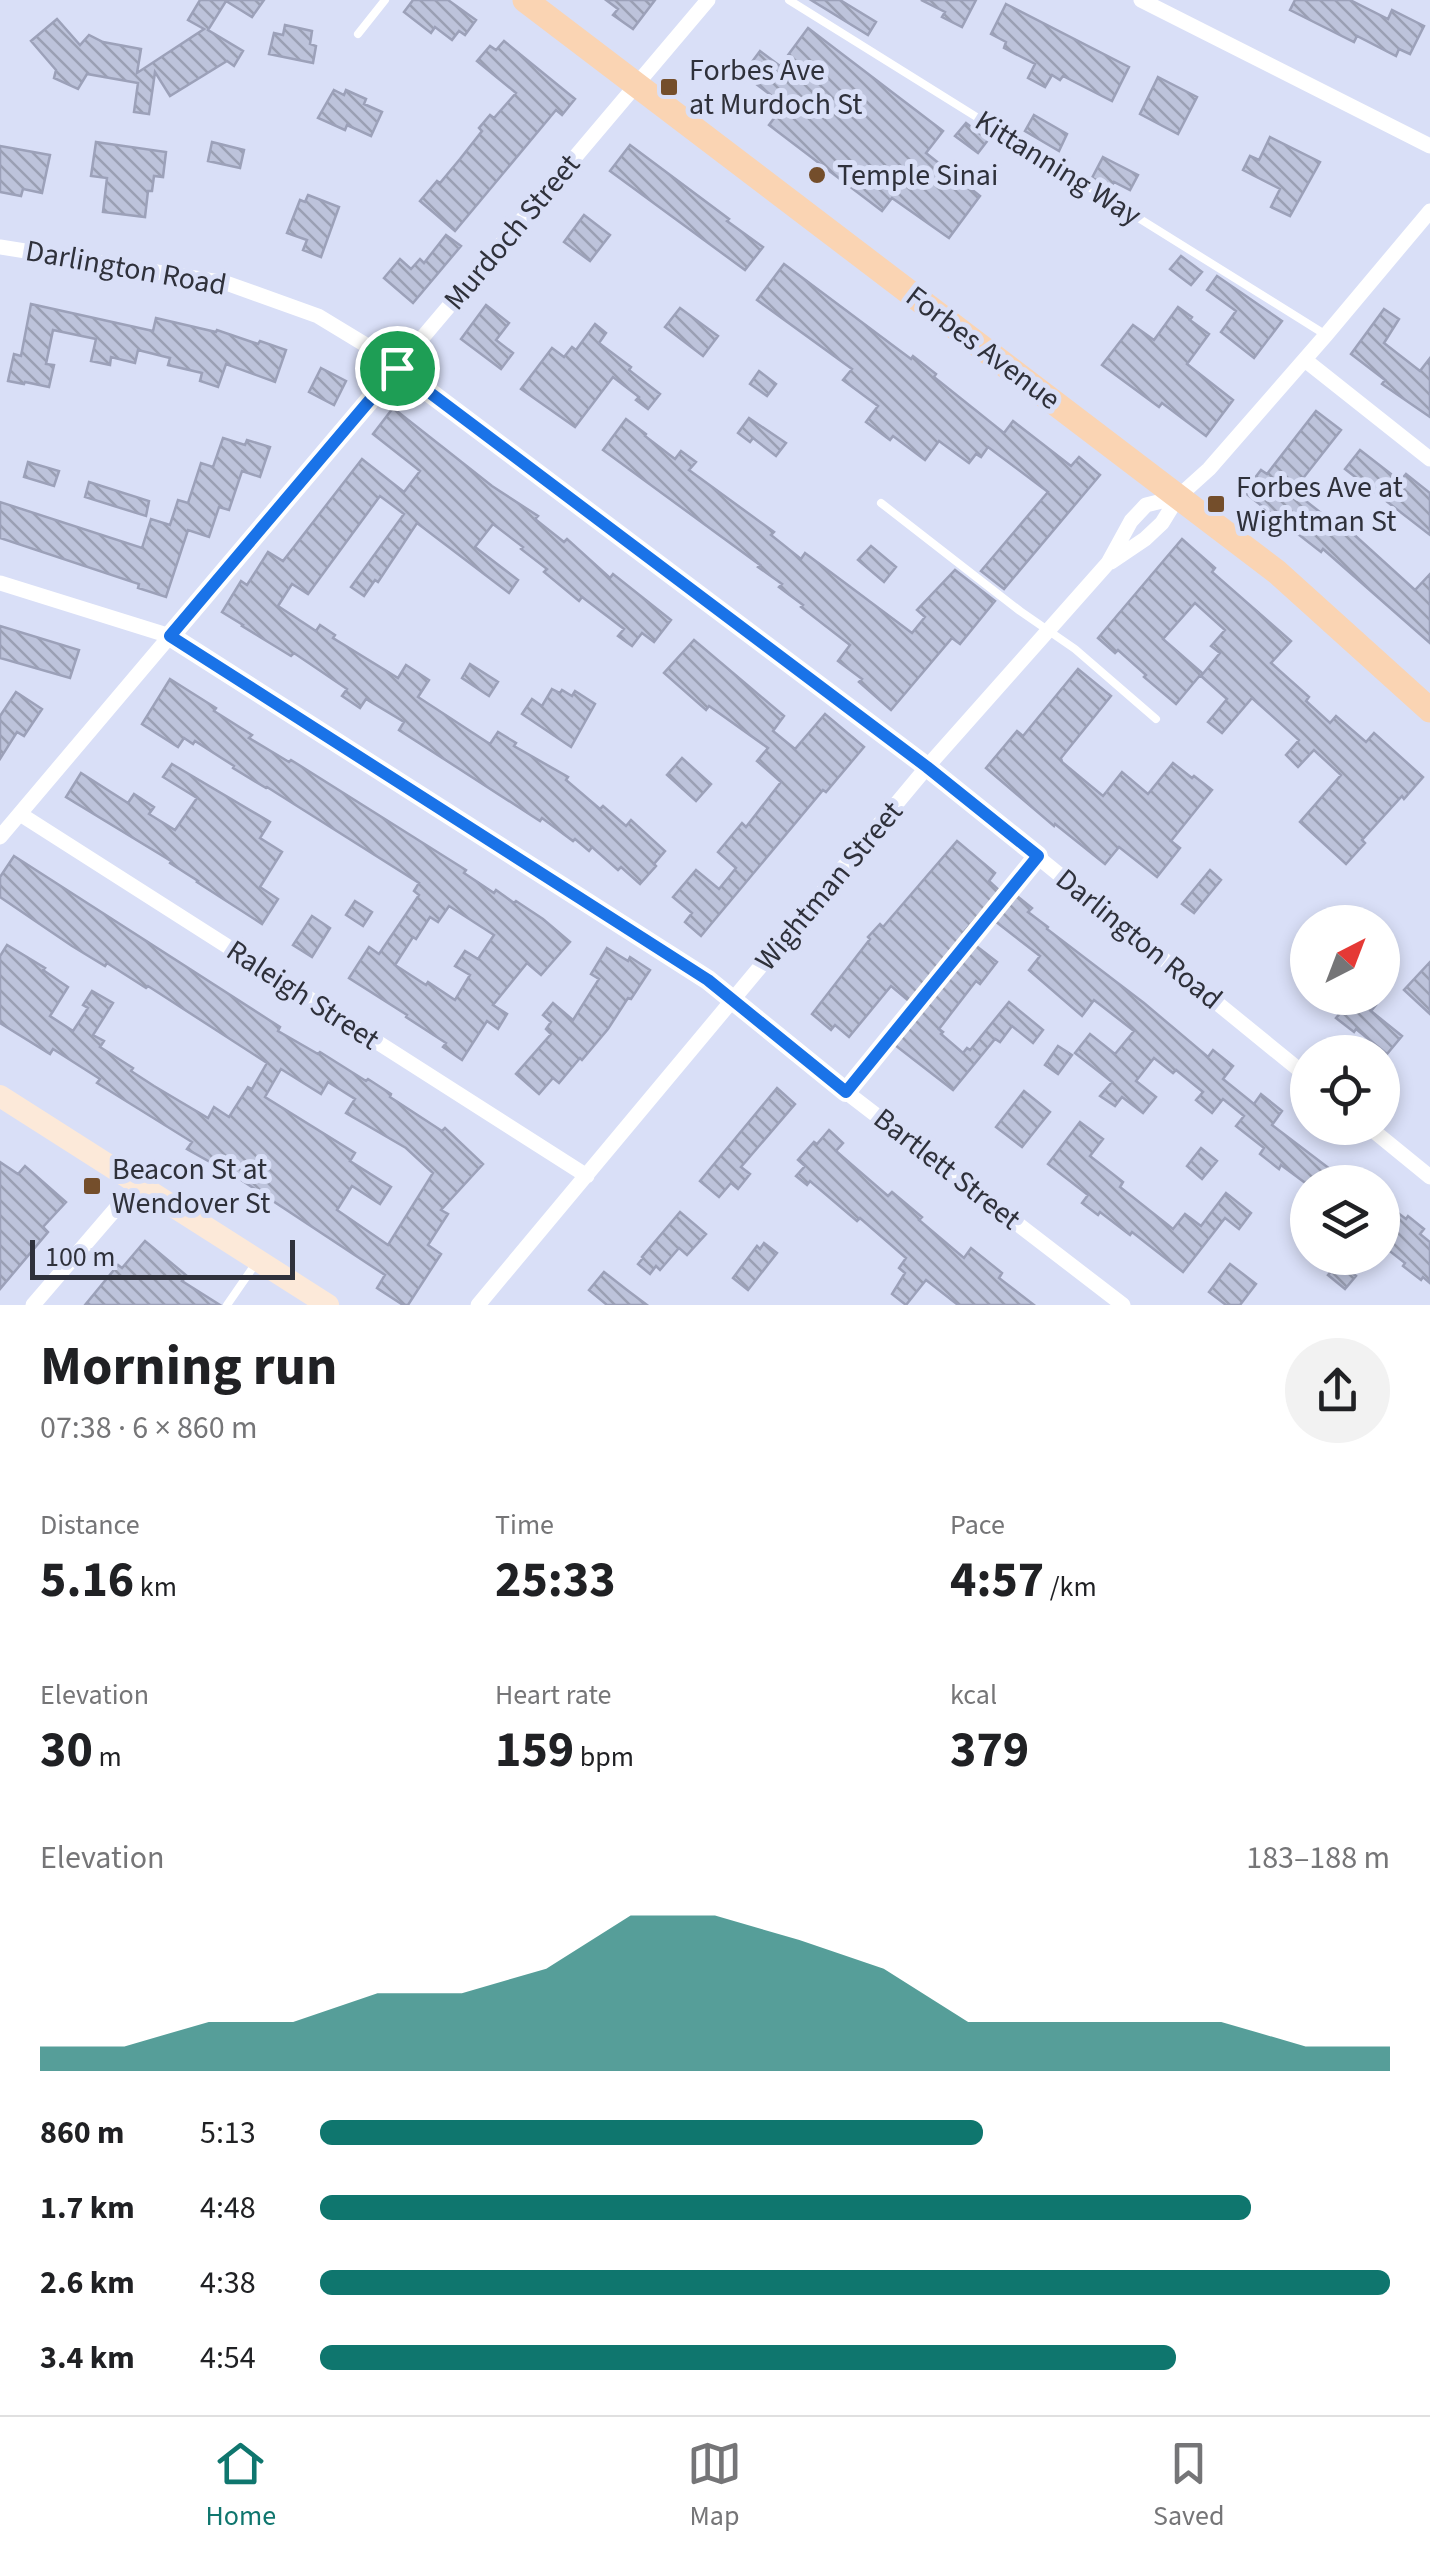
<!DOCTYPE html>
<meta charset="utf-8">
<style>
body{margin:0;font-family:"Source Sans 3",sans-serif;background:#f2f2f2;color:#202124;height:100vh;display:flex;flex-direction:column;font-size:38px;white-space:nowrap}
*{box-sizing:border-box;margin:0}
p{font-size:32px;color:#757577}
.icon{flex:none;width:55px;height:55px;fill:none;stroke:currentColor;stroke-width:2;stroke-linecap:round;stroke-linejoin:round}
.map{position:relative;height:1305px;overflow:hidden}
.side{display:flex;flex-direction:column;background:#fff;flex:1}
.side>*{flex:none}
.needle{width:65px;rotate:42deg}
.buttons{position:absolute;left:1290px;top:905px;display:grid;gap:20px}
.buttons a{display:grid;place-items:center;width:110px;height:110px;border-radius:50%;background:#fff;box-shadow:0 5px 15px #0003;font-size:50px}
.scale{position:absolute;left:30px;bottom:25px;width:265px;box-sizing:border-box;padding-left:10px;border:5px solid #2f313b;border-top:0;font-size:28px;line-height:35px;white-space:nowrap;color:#2f313b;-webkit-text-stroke:8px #d9dff7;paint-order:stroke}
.pin{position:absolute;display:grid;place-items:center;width:85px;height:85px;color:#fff;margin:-42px;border:5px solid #fff;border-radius:50%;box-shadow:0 2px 10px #0007}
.round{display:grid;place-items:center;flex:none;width:105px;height:105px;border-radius:52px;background:#f2f2f2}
.head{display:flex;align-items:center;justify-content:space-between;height:170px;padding:0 40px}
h1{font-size:55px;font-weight:700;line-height:75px}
.figures{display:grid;grid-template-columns:repeat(3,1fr);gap:15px;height:170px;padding:10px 40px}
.figures div{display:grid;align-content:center}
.figures b{font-size:50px;font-weight:700}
.figures small{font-size:28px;font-weight:400}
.figures p{font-size:28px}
.chart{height:280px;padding:20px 40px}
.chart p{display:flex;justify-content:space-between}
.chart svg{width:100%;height:180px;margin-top:10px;fill:#0f766e;opacity:.7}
ul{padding:0 40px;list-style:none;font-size:32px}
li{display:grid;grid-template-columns:160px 120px 1fr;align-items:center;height:75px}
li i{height:25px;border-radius:12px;background:#0f766e}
.menu{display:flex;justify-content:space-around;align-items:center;height:140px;border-top:2px solid #e0e0e0;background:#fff;font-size:28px;color:#757577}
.menu a{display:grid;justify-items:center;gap:5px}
.menu .current{color:#0f766e}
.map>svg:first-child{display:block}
.building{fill:url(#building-back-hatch);stroke:#9ca1b9;stroke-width:2.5;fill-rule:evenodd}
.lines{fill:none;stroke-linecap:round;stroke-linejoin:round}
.lane{stroke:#fff;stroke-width:8}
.street{stroke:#fff;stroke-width:15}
.secondary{stroke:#fce9d9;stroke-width:22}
.primary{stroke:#fad4b3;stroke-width:25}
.route-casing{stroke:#fff;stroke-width:20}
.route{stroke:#1a73e8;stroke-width:12}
.poi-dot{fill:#744e2b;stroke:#d9dff7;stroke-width:4}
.labels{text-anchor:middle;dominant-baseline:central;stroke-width:10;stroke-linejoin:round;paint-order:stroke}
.poi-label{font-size:30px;fill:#2f313b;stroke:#d9dff7;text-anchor:start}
.street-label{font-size:30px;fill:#2f313b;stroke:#d9dff7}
</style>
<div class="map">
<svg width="1430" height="1305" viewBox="0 0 1430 1305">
<defs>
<pattern id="building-back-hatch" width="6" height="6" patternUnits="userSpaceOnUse" patternTransform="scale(2.5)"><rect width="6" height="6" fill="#bdc3db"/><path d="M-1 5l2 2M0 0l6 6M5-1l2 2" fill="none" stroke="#9a9fb3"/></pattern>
</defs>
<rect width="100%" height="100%" fill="#d9dff7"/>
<path class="building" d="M200 0H264L252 17 226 1 208 30 243 51 234 66 227 61 170 96 155 72 149 114 134 112 138 83 87 74 78 89 54 78 56 70 31 41 57 19 80 45 89 35 103 42 141 49 137 73 204 29 188 20Z
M413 0H448L476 20 465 35 459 31 452 40 435 27 431 33 404 12Z
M606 0H655L633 29 613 15 618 9Z
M811 0H840L876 22 868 35Z
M921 0H976L962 27 942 17 945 12Z
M1295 0H1350L1388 19 1392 10 1424 26 1410 54 1399 49 1396 56 1357 36 1354 42 1290 10Z
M1006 4 1129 67 1112 101 1063 76 1060 80 1052 75 1045 87 1028 78 1035 64 1004 48 1006 42 991 34Z
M285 25 312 31 310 44 316 46 313 63 269 54 274 33 283 35Z
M808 28 943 131 926 153 980 196 949 238 892 198 882 211 769 125 784 105 743 74 760 51 780 66Z
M504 41 575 99 562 115 556 110 455 231 420 201 437 181 440 183 460 159 482 131 479 128 490 115 494 118 516 93 477 61 490 46 496 50Z
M1158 77 1197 97 1178 134 1140 114Z
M334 90 344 95 346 90 366 99 364 104 382 112 371 136 347 125 345 130 318 118Z
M1034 115 1067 134 1059 151 1025 131Z
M966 123 988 140 978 153 955 136Z
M1270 137 1320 162 1290 216 1271 207 1280 189 1243 170 1250 156 1259 160Z
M96 142 166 152 163 177 154 176 152 191H148L145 217 103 212 107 178 91 176Z
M212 142 244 150 240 168 208 161Z
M630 145 729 219 727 221 763 247 745 270 610 171Z
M0 146 50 155 42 193 23 189 21 196 0 192Z
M1103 157 1138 175 1130 190 1114 182 1111 187 1092 178Z
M308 195 339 207 321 257 303 250 307 240 287 233 300 200 305 202Z
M584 215 610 235 590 261 564 242Z
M446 235 461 246 413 303 384 278 400 259 411 269 420 259 424 263Z
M1181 256 1202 272 1191 285 1170 269Z
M784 264 911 359 913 356 936 374 934 377 1004 433 1013 421 1071 466 1079 457 1100 475 1004 589 981 571 1048 492 988 447 981 457 976 454 969 463 939 441 925 460 893 436 890 440 866 422 878 406 843 380 852 369 757 300Z
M1217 276 1282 321 1254 358 1221 332 1236 311 1207 290Z
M31 304 153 331 156 318 216 332 217 330 258 344 260 341 286 350 275 382 226 364 218 387 200 381 202 373 168 365 170 358 138 350 135 363 111 357 110 365 91 361 96 339 53 330 46 364 54 365 49 387 25 382 24 384 8 381 14 354 21 356Z
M486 305 509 323 496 340 513 353 501 369 461 339Z
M1178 307 1192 317 1190 320 1209 334 1187 364 1233 400 1206 436 1162 403 1159 407 1102 365 1133 325 1154 340Z
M680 308 718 336 703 356 665 327Z
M1384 309 1399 319 1384 343 1420 371 1430 358V417L1382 384 1385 380 1351 354Z
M595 324 606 333 599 343 631 367 629 370 660 394 648 409 636 400 639 397 613 377 575 427 521 389 552 348 564 357 572 347 576 350Z
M321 368 346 381 334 405 309 392Z
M759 371 776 384 767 396 750 384Z
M393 408 492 486 538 516 535 519 564 542 567 539 610 578 613 574 671 620 654 642 642 633 632 646 618 636 624 629 582 597 579 601 544 572 547 569 521 549 523 547 493 524 475 547 518 580 509 593 417 523 378 582 375 580 364 596 351 587 404 514 380 496 308 594 292 584 278 606 316 631 320 625 335 635 333 638 398 678 406 665 429 680 418 697 490 744 498 732 516 743 514 746 568 777 566 780 600 809 603 806 626 826 631 820 665 851 654 864 656 866 640 884 621 867 618 870 592 847 589 851 575 839 573 841 542 818 540 821 399 730 404 722 366 699 360 708 342 696 347 689 322 672 294 653 291 656 242 626 243 625 222 612 241 581 247 585 268 552 283 561 362 459 404 492 420 471 373 434Z
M1316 411 1341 430 1293 491 1348 534 1350 531 1415 590 1430 574V643L1323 549 1321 552 1244 492 1261 470 1267 474Z
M749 418 786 443 776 456 753 438 750 442 738 433Z
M626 419 646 434 645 436 675 459 681 451 696 462 689 470 774 532 771 535 801 559 805 553 912 633 925 617 917 610 955 570 995 601 960 644 952 638 891 710 859 682 862 679 838 661 850 645 801 607 803 605 779 587 782 584 758 567 760 565 603 450Z
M223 438 245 445 247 440 270 447 260 477 242 471 229 510 219 507 209 537 188 530 166 597 138 588 139 584 0 538V502L142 548 151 519 170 525 178 500 188 503 201 463 213 467Z
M1360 450 1400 481 1406 474 1430 493V535L1345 469Z
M28 462 59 471 54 486 24 477Z
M89 482 149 501 146 516 85 497Z
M1182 539 1215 568 1212 572 1291 641 1271 663 1309 697 1306 701 1330 723 1336 716 1366 742 1374 733 1423 777 1404 799 1402 796 1362 840 1365 843 1346 864 1300 822 1341 775 1314 750 1298 767 1286 755 1299 740 1252 698 1222 733 1208 722 1227 699 1201 676 1220 653 1211 646 1225 630 1195 603 1163 639 1202 673 1176 704 1144 677 1146 675 1118 650 1115 653 1098 638Z
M871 546 896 567 884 582 858 560Z
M0 626 79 650 70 678 0 658Z
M694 640 784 716 773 731 795 749 825 714 864 747 826 792 823 790 701 936 685 922 692 913 673 897 696 870 719 889 736 868 718 852 742 823 746 827 781 782 757 761 768 748 709 706 706 710 664 673Z
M470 664 498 682 489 696 462 678Z
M1078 669 1111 696 1061 758 1062 762 1103 796 1122 772 1148 794 1173 763 1192 778 1194 776 1212 790 1171 841 1180 848 1157 877 1119 847 1105 864 1055 824 1054 826 986 768 1017 731 1023 736Z
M170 679 216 708 214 711 252 735 249 738 289 762 291 760 466 870 464 873 494 893 496 890 514 903 516 901 543 919 570 942 541 975 527 963 493 1005 507 1014 498 1029 487 1021 462 1060 443 1047 446 1043 406 1017 407 1015 349 978 369 947 379 954 419 895 414 891 419 883 267 787 266 788 233 768 234 766 195 741 193 744 184 738 178 747 142 724ZM449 906 494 935 478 959 465 951 455 966 470 975 455 1000 428 982 426 985 395 965 413 937 416 939 430 917 438 922Z
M552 689 560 693 562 690 572 696 575 691 595 704 571 747 522 714 532 699 542 706Z
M16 692 42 709 24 736 17 732 0 759V716Z
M682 758 711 784 696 801 667 775Z
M172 764 270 822 260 838 282 852 260 887 278 899 262 924 197 882 198 881 170 863 171 861 66 797 81 773 128 803 134 794 154 807 149 814 175 830 197 798 163 777Z
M957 841 995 873 989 881 1000 891 963 933 964 936 910 1002 891 986 849 1037 835 1025 831 1030 812 1014 870 939 868 937 880 924 883 927Z
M14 856 280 1027 278 1031 318 1054 320 1052 366 1081 368 1079 391 1094 390 1097 442 1131 445 1128 483 1164 441 1210 448 1214 428 1245 441 1254 408 1305H403L377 1288 385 1275 235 1176 187 1149 192 1142 97 1083 100 1079 53 1049 50 1054 0 1023V956L7 945 45 968 43 970 68 987 50 1016 73 1031 88 1008 83 1005 92 991 113 1003 93 1035 104 1041 100 1047 133 1068 131 1071 154 1086 208 1118 214 1107 229 1117 248 1087 252 1089 267 1063 148 986 146 988 107 963 105 966 72 946 0 897V877ZM281 1069 321 1094 328 1082 355 1099 346 1113 406 1148 433 1173 388 1245 337 1210 352 1186 380 1204 391 1187 350 1161 355 1153 265 1097Z
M1210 870 1221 880 1194 913 1182 904Z
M1017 896 1032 908 1028 912 1048 927 1047 929 1144 1003 1208 1057 1213 1050 1233 1066 1223 1079 1254 1104 1261 1094 1282 1111 1272 1125 1347 1182H1304L1281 1165 1279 1169 1260 1154 1264 1148 1236 1126 1244 1116 1223 1099 1212 1113 1196 1100 1203 1092 1176 1070 1173 1073 1154 1058 1136 1081 1156 1097 1143 1113 1122 1097 1115 1106 1100 1096 1112 1082 1075 1053 1090 1034 1115 1054 1134 1031 1094 1000 1082 1016 1029 970 1040 956 995 921Z
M355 901 372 912 363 926 346 915Z
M312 916 330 928 312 957 293 945Z
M975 945 997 962 980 984 976 981 939 1029 943 1032 941 1034 963 1053 967 1048 970 1050 1009 1002 1043 1030 1033 1043 1012 1026 1000 1042 995 1039 953 1090 895 1045Z
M607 948 628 961 630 957 650 970 631 999 628 998 608 1029 582 1060 580 1058 559 1083 553 1078 539 1094 516 1074 551 1034 546 1029 551 1022 543 1015 553 1003 573 1020 599 979 591 974Z
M1430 962V1014L1404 990Z
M1353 998H1367L1376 1005 1371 1011 1402 1036 1387 1054 1356 1029 1354 1032 1336 1018Z
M1058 1046 1072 1055 1058 1074 1045 1065Z
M777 1088 795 1104 741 1167 750 1174 738 1189 731 1183 719 1197 700 1181Z
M1024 1091 1050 1112 1022 1147 996 1127Z
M1080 1122 1103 1139 1090 1156 1123 1182 1120 1187 1173 1229 1185 1214 1201 1226 1226 1193 1251 1213 1239 1229 1225 1218 1183 1272 1132 1232 1130 1235 1100 1212 1098 1215 1082 1203 1088 1195 1048 1164Z
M829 1130 843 1143 836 1151 888 1196 892 1192 922 1217 919 1220 964 1258 971 1248 1002 1273 999 1278 1034 1305H958L926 1280 906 1305 892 1294 905 1273 899 1268 906 1258 860 1218 857 1221 810 1181 807 1185 796 1176 805 1166 798 1160 814 1142 817 1144Z
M1201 1148 1217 1161 1202 1179 1187 1166Z
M0 1162 18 1174 25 1166 66 1202 43 1227 48 1232 0 1289Z
M1382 1201 1406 1219 1408 1216 1424 1229 1420 1234 1430 1242V1283L1423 1277 1421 1280 1403 1266 1405 1263 1382 1245Z
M680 1212 706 1234 687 1255 679 1248 660 1270 656 1266 650 1274 638 1264 643 1258 642 1257Z
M145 1241 187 1276 182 1281 220 1305H85L118 1265 122 1268Z
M764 1243 777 1253 748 1290 733 1278 757 1246 760 1249Z
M1339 1262 1356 1276 1345 1289 1328 1275Z
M1230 1264 1256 1284 1240 1305H1226L1209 1292Z
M604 1272 627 1290 647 1305H607L589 1290Z"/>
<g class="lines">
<path class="lane" d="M789 0 1326 335
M358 34 385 0
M881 503 1020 611 1075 649 1156 719
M846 1092 1038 856
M227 1305 256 1263"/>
<path class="street" d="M1141 0 1430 146
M0 247 226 283 318 316 379 353 927 767 1308 1077
M1305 360 1430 459
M1111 562 1145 539 1162 523 1178 497 1209 469 1326 335 1430 211
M0 583 170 636 708 980 846 1092 1123 1305
M20 814 587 1176
M0 837 708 0
M1370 1128 1430 1177
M33 1305 137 1184
M478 1305 927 767 1108 563 1131 521 1146 505 1178 497"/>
<path class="secondary" d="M0 1096 328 1305"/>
<path class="primary" d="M525 0 1277 572 1430 710"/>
</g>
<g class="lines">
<g class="route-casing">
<path id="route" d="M397 368 927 767 1038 856 846 1092 708 980 170 636Z"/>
</g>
<use href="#route" class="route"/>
</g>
<g class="poi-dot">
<rect x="659" y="77" width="20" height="20" rx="5"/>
<circle cx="817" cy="175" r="10"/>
<rect x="1206" y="494" width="20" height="20" rx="5"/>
<rect x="82" y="1176" width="20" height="20" rx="5"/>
</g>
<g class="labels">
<g class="poi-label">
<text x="689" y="70">Forbes Ave<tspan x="689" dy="34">at Murdoch St</tspan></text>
<text x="837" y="175">Temple Sinai</text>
<text x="1236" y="487">Forbes Ave at<tspan x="1236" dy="34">Wightman St</tspan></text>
<text x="112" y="1169">Beacon St at<tspan x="112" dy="34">Wendover St</tspan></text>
</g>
<g class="street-label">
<text transform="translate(1058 168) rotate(32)">Kittanning Way</text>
<text transform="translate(512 232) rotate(-50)">Murdoch Street</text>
<text transform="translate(126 268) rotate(10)">Darlington Road</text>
<text transform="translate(983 348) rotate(37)">Forbes Avenue</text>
<text transform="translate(829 886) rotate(-50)">Wightman Street</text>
<text transform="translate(1139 939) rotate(39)">Darlington Road</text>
<text transform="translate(303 995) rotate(33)">Raleigh Street</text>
<text transform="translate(947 1169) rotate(38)">Bartlett Street</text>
</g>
</g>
</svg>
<div class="buttons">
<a><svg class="needle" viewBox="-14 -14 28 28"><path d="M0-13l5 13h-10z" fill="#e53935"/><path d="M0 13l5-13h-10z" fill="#757577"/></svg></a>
<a><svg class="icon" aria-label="locate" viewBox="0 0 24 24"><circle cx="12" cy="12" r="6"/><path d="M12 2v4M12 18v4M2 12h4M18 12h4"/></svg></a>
<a><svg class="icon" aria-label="layers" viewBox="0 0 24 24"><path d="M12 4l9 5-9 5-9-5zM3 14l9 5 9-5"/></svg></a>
</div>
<div class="scale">100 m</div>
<div class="pin" style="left:397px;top:368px;background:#1e9e55"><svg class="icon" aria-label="arrive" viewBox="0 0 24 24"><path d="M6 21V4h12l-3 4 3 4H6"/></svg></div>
</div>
<section class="side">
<div class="head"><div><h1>Morning run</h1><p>07:38 · 6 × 860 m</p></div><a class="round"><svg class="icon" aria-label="share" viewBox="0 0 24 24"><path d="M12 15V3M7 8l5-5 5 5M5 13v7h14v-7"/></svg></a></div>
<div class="figures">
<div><p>Distance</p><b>5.16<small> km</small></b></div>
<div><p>Time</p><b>25:33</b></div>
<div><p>Pace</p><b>4:57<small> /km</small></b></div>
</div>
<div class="figures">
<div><p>Elevation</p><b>30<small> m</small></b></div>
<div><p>Heart rate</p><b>159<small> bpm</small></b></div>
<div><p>kcal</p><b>379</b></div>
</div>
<div class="chart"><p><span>Elevation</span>183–188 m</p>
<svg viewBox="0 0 160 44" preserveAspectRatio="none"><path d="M0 44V38L10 38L20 32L30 32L40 25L50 25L60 19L70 6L80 6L90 12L100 19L110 32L120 32L130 32L140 32L150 38L160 38V44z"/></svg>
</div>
<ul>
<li><b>860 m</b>5:13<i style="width:62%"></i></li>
<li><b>1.7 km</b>4:48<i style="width:87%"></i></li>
<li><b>2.6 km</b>4:38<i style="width:100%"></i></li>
<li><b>3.4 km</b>4:54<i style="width:80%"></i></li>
</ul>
</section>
<nav class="menu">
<a class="current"><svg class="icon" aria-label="home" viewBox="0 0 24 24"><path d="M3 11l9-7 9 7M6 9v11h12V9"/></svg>Home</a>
<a><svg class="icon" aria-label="map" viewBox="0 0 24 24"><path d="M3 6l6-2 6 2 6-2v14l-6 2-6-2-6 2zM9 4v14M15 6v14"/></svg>Map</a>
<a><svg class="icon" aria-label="saved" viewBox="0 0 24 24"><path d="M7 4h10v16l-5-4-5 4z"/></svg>Saved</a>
</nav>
